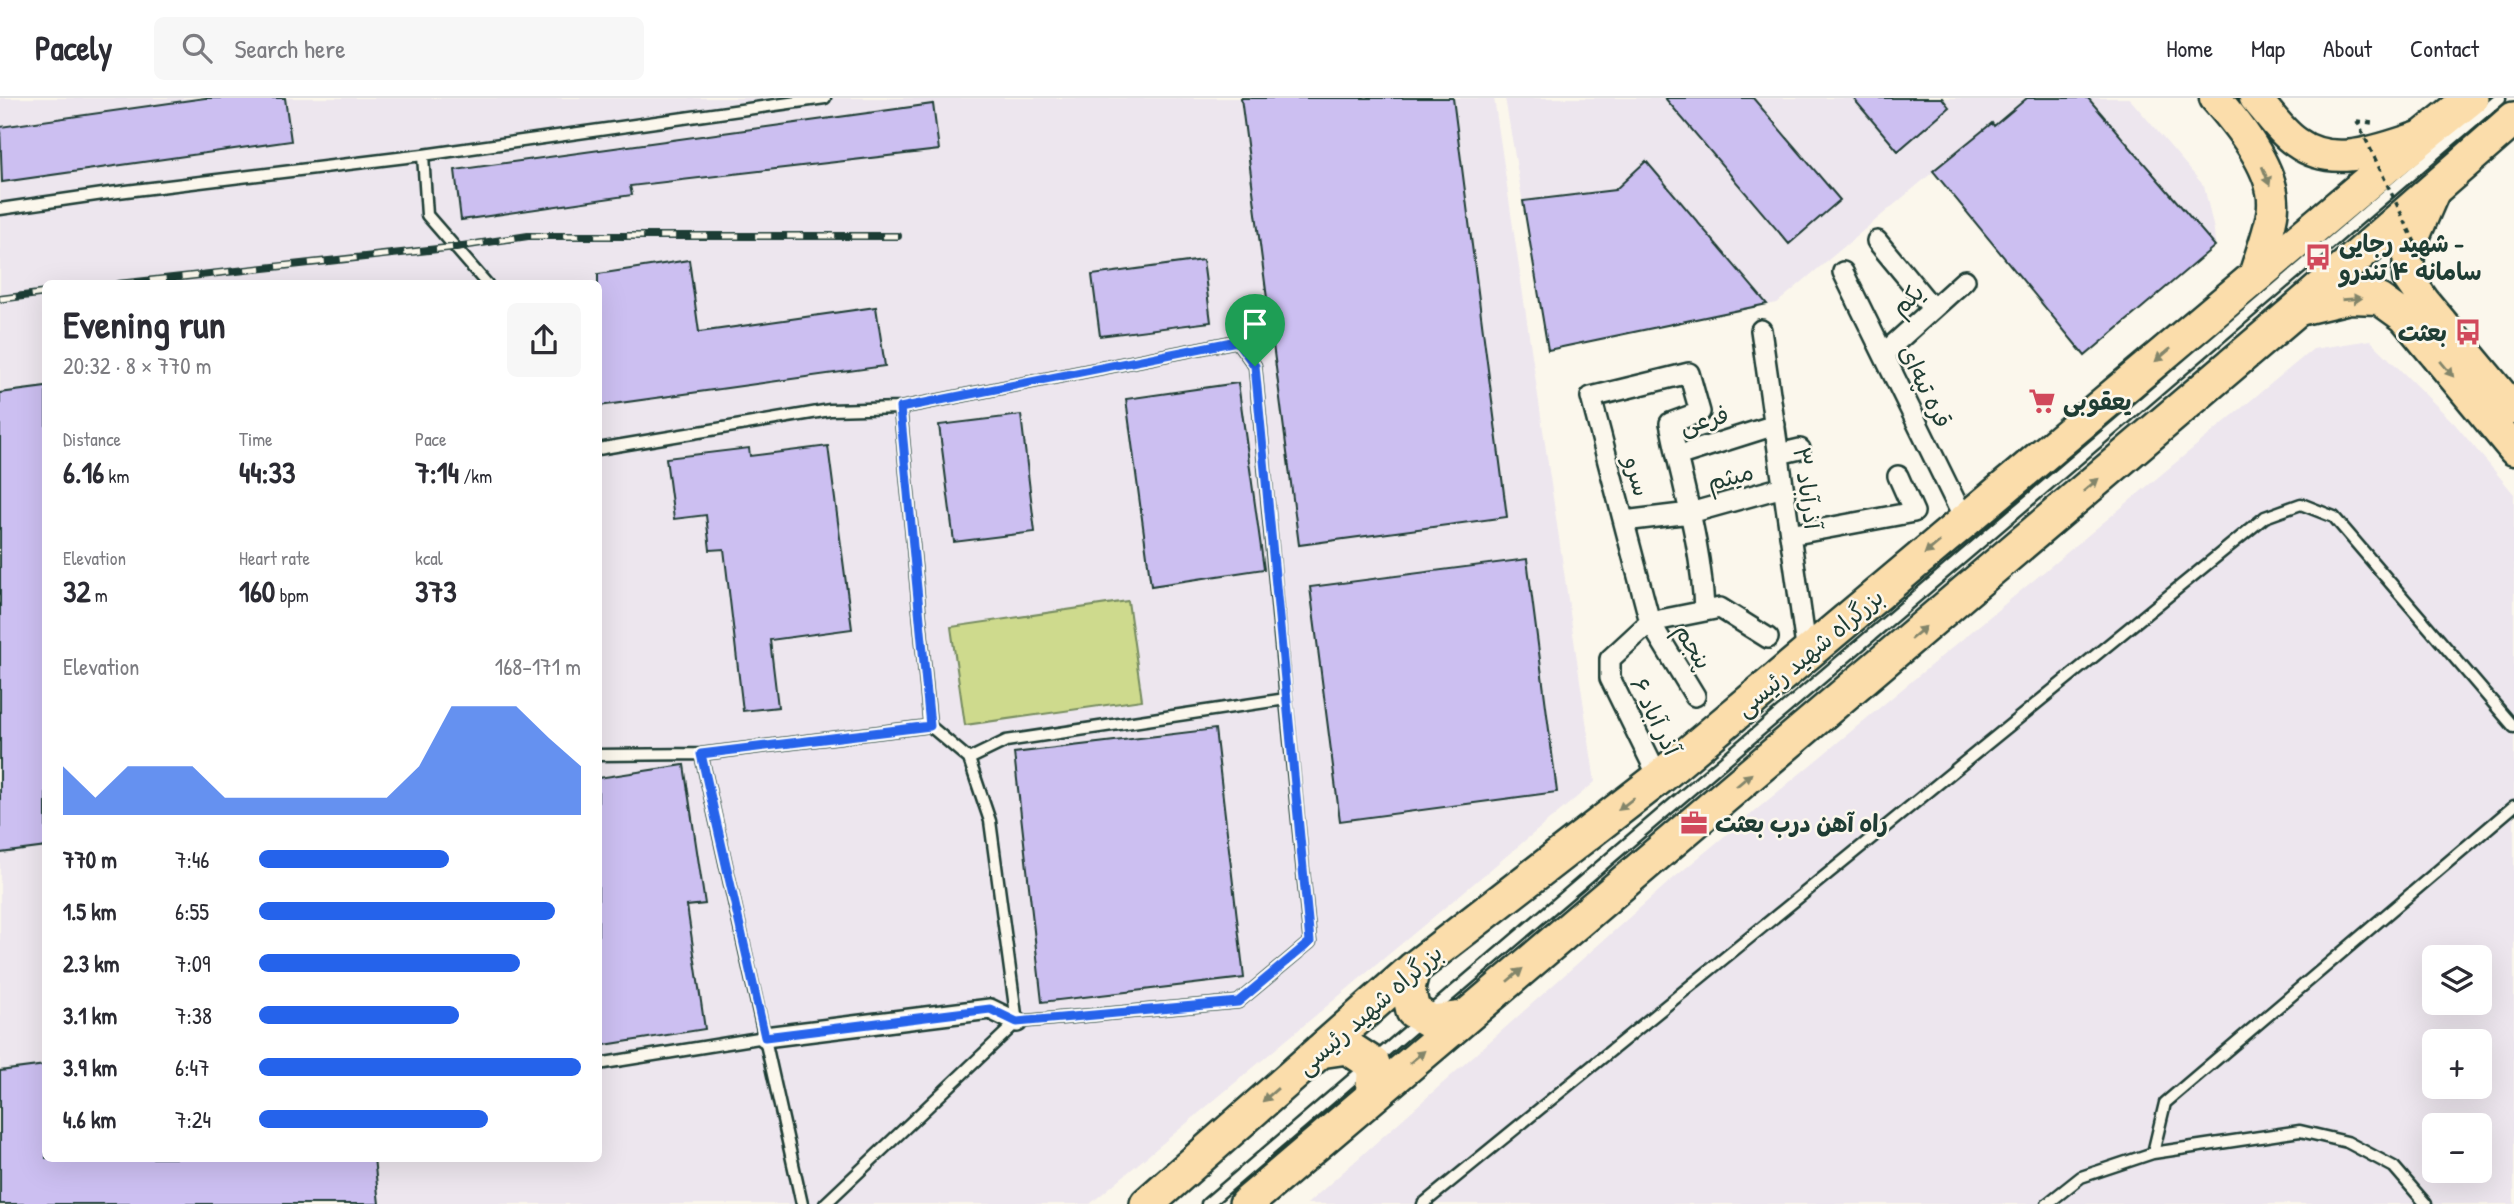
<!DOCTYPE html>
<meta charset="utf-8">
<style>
body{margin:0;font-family:"Patrick Hand","Playpen Sans Arabic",sans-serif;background:#f7f7f7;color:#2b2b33;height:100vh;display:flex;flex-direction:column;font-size:26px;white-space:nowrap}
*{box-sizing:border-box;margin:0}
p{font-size:23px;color:#7c7c81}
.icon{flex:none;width:38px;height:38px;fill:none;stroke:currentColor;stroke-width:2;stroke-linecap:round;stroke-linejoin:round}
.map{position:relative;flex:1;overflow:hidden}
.details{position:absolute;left:42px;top:182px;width:560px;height:882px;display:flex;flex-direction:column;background:#fff;border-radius:10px;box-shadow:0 7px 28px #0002}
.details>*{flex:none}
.buttons{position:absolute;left:2422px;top:847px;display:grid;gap:14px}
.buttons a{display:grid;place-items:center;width:70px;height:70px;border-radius:10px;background:#fff;box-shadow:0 7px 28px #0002;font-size:35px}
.pin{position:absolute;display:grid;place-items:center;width:60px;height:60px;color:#fff;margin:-72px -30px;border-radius:50% 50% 50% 0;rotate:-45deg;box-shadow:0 0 7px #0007}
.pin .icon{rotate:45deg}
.round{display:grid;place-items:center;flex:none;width:74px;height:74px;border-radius:10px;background:#f7f7f7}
.head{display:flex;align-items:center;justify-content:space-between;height:119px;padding:0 21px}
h1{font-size:38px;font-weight:700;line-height:52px}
.metrics{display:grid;grid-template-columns:repeat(3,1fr);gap:10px;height:119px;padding:7px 21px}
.metrics div{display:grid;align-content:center}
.metrics b{font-size:30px;font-weight:700}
.metrics small{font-size:19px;font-weight:400}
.metrics p{font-size:19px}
.chart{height:196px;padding:14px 21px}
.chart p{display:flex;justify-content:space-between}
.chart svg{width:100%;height:126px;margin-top:7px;fill:#2563eb;opacity:.7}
ul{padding:0 21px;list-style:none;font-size:23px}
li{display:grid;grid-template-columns:112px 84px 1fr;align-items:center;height:52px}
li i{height:18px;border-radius:9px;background:#2563eb}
header{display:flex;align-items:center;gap:42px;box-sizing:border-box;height:98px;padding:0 35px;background:#fff;border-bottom:2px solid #e1e1e2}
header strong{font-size:33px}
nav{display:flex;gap:38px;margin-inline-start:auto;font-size:24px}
.search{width:490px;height:63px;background:#f7f7f7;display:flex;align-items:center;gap:18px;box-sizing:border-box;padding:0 24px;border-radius:10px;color:#7c7c81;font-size:26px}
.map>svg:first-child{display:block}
.built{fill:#ede6ee;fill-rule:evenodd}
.green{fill:#ceda8d;stroke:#768c60;stroke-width:2}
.building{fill:#ccbff1;stroke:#1f3d34;stroke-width:2}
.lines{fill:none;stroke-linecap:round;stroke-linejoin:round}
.lane-casing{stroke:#1f3d34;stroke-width:15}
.street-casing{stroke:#1f3d34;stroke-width:24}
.primary-casing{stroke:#1f3d34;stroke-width:35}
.highway-casing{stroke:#1f3d34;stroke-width:38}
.path{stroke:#1f3d34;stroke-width:3.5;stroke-dasharray:5 5;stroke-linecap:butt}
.lane{stroke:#fbf7ec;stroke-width:10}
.street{stroke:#fbf7ec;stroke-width:19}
.primary{stroke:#fbddab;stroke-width:30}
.highway{stroke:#fbddab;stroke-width:33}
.rail-casing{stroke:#1f3d34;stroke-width:8}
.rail{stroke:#fbf7ec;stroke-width:5;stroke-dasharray:16;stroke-linecap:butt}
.path-bridge{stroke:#1f3d34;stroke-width:3.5;stroke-dasharray:5 5;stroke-linecap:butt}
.oneway{fill:#82856a}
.route-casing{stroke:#fff;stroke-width:14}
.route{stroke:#2563eb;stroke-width:9}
.labels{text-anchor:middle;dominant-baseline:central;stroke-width:5;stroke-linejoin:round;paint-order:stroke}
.poi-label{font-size:24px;font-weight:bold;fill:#1f3d34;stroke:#fbf7ec;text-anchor:start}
.street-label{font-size:24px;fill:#1f3d34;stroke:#fbf7ec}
</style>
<header>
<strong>Pacely</strong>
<div class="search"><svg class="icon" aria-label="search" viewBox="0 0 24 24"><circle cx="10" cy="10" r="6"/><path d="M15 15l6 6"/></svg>Search here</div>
<nav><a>Home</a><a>Map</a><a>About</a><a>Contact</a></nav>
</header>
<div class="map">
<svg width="2514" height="1106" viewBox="0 0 2514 1106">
<rect width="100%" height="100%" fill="#fbf7ec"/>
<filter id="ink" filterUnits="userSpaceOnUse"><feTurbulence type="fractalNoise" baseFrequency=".0143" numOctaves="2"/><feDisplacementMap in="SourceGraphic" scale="14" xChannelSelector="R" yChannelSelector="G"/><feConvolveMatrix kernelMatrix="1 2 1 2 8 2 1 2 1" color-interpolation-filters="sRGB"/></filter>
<g filter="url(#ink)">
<path class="built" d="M0 0H1494L1595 684 1090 1106H0ZM46 186H598V1060H46Z
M1505 0H2129L2204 88 2214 132 2215 148 2085 258 1933 74 1777 205 1548 252Z
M2370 242 2454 325 2514 396V1106H1307L1669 784 2313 251ZM2434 859H2480V905H2434ZM2434 943H2480V989H2434ZM2434 1027H2480V1073H2434Z"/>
<path class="green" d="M1128 503 1142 602 965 627 951 529Z"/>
<path class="building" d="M205 0H285L291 43 2 84 0 29Z
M1241 0H1453L1507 419 1299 447Z
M1665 0H1753L1840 102 1789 146Z
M1853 0H1942L1949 9 1898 53Z
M2027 0H2088L2215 148 2085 258 1933 73 1992 25 1994 28Z
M933 6 939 52 630 88 632 97 461 122 455 72Z
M1646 63 1767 206 1548 252 1523 103 1615 92Z
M689 162 699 234 876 209 885 268 598 308V176Z
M1203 162 1211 224 1100 238 1092 177Z
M1238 285 1264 471 1151 488 1126 301Z
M46 289V749L0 755V295Z
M1021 317 1035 434 954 444 939 327Z
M828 348 852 531 770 542 778 609 743 613 724 451 710 452 706 417 674 421 666 360 749 350 750 358Z
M1527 461 1557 694 1340 723 1310 489Z
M1215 631 1244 880 1042 904 1014 655Z
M684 667 705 806 687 808 705 931 598 948V680Z
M46 967V1060H374L379 1106H0V973Z"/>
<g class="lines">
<g class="lane-casing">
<path id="lane" d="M423 57 427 117 487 186
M0 111 110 95 423 57 825 0
M598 351 830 312 900 310
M930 628 900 310 1237 243 1255 268 1286 601
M701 656 802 1106
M598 657 701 656 930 628 969 661 990 723 1017 924
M1430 914 2500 0
M598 966 765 939
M2153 1055 2165 1005 2514 708
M825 1106 1017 924 1238 904 1310 844 1286 601 1006 643 969 661
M1207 1106 1419 924
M1423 1106 2265 419 2301 406 2334 419 2514 629
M2047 1106 2081 1079 2153 1055 2300 1033 2347 1044 2394 1069 2426 1106"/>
</g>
<g class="street-casing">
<path id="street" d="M1877 143 1933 211
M1843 174 1965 423
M1761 232 1807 556
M1883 256 1965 182
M1779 356 1800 351
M1677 358C1689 410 1702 459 1704 512
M1624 423 1690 415 1783 389
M1790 437 1914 414 1898 378
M1695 598 1650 524 1720 510 1768 540
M1659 680 1610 580V561L1650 524 1591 299 1689 275 1700 314 1670 325 1677 358 1775 327
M765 939 990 911 1017 924"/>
</g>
<g class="primary-casing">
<path id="primary" d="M2215 0C2238 26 2275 72 2273 108 2273 125 2258 163 2253 181
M2255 0C2268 14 2281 34 2296 44 2334 72 2381 51 2422 38
M2436 89 2409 151 2408 180 2424 203 2514 311
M2295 213 2350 200 2379 201 2404 219 2514 352"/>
</g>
<g class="highway-casing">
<path id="highway" d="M1413 871 1408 890 1413 913 1432 924 1462 920
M1320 953 1347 949 1373 966 1374 978 1372 997
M1147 1106 1413 871 1659 680 2388 67 2471 0
M1246 1106 2295 213 2514 21"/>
</g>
<path class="path" d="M2357 23 2372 25 2374 28"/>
<use href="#lane" class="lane"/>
<use href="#street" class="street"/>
<use href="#primary" class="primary"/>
<use href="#highway" class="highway"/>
<g class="rail-casing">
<path id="rail" d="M118 186 456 149 528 138H898
M0 201 46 195"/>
</g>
<use href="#rail" class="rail"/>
<path class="path-bridge" d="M2357 23 2429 174"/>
</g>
<defs><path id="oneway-solid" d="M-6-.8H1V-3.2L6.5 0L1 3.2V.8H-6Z" transform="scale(1.75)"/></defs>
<g class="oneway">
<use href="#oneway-solid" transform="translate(2266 78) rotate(68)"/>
<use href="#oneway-solid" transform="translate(2352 201) rotate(-4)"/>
<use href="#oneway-solid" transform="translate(2163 257) rotate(140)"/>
<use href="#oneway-solid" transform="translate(2447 271) rotate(50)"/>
<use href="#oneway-solid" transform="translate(2091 387) rotate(-40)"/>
<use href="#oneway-solid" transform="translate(1932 450) rotate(140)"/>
<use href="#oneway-solid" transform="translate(1918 535) rotate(-40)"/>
<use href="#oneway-solid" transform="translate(1744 682) rotate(-40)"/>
<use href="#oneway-solid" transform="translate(1626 706) rotate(142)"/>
<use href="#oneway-solid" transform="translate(1515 877) rotate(-40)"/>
<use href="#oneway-solid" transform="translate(1417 959) rotate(-40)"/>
<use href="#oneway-solid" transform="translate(1270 997) rotate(139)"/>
</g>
</g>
<g class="lines" filter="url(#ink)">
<g class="route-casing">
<path id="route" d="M1237 243 1255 268 1310 844 1238 904 1017 924 990 911 765 939 701 656 930 628 900 310Z"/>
</g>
<use href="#route" class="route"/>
</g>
<defs>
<g id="bus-bare" transform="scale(2.1)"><path d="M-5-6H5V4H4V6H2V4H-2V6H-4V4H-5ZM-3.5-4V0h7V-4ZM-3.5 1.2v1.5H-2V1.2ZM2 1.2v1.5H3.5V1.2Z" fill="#d1495b" stroke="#fbf7ec" stroke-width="2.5" paint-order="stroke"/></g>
<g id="supermarket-bare" transform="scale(2.1)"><path d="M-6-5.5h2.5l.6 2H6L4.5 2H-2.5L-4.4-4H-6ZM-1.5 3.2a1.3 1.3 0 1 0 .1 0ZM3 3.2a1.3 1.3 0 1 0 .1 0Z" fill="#d1495b" stroke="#fbf7ec" stroke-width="2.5" paint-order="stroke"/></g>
<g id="office-bare" transform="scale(2.1)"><path d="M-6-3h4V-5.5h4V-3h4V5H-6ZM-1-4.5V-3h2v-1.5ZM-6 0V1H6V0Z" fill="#d1495b" stroke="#fbf7ec" stroke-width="2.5" paint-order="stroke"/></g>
</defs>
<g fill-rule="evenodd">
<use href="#bus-bare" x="2318" y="159"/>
<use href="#bus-bare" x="2468" y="234"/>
<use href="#supermarket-bare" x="2042" y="303"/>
<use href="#office-bare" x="1694" y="725"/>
</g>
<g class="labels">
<g class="poi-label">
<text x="2339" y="145">شهید رجایی -<tspan x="2339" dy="28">سامانه ۴ تندرو</tspan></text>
<text x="2447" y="234" text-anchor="end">بعثت</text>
<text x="2063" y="303">یعقوبی</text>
<text x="1715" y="725">راه آهن درب بعثت</text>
</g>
<g class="street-label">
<text transform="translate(1907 201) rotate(-42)">یکم</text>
<text transform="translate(1926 288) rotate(64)">قره تپه‌ای</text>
<text transform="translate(1704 321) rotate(-14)">فرعی</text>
<text transform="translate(1638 378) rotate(75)">سرو</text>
<text transform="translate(1730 378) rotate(-15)">میثم</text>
<text transform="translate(1808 390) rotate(82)">۳ آذرآباد</text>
<text transform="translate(1694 548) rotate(59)">پنجم</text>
<text transform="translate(1809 554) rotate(-40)">بزرگراه شهید رئیسی</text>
<text transform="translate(1656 618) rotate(64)">آذر آباد ۶</text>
<text transform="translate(1369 911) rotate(-41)">بزرگراه شهید رئیسی</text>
</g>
</g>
</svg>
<div class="buttons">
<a><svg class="icon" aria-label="layers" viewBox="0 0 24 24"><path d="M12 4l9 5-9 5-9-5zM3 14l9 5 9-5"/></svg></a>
<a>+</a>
<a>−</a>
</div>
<div class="pin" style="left:1255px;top:268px;background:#1e9e55"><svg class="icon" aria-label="arrive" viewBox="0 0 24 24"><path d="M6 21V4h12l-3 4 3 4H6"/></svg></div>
<section class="details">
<div class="head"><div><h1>Evening run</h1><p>20:32 · 8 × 770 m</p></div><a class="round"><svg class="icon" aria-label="share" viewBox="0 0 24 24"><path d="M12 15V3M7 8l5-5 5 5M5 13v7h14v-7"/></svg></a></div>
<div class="metrics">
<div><p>Distance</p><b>6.16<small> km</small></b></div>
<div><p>Time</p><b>44:33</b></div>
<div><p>Pace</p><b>7:14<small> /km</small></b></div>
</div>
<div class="metrics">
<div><p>Elevation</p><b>32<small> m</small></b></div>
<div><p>Heart rate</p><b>160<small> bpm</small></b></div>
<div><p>kcal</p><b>373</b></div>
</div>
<div class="chart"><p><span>Elevation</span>168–171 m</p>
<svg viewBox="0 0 160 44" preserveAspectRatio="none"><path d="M0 44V27L10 38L20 27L30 27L40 27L50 38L60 38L70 38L80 38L90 38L100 38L110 27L120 6L130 6L140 6L150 17L160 27V44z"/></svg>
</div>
<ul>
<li><b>770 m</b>7:46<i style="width:59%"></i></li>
<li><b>1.5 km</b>6:55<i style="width:92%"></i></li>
<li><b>2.3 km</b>7:09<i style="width:81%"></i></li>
<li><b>3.1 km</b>7:38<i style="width:62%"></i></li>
<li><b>3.9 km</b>6:47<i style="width:100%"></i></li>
<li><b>4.6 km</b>7:24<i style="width:71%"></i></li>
</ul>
</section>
</div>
